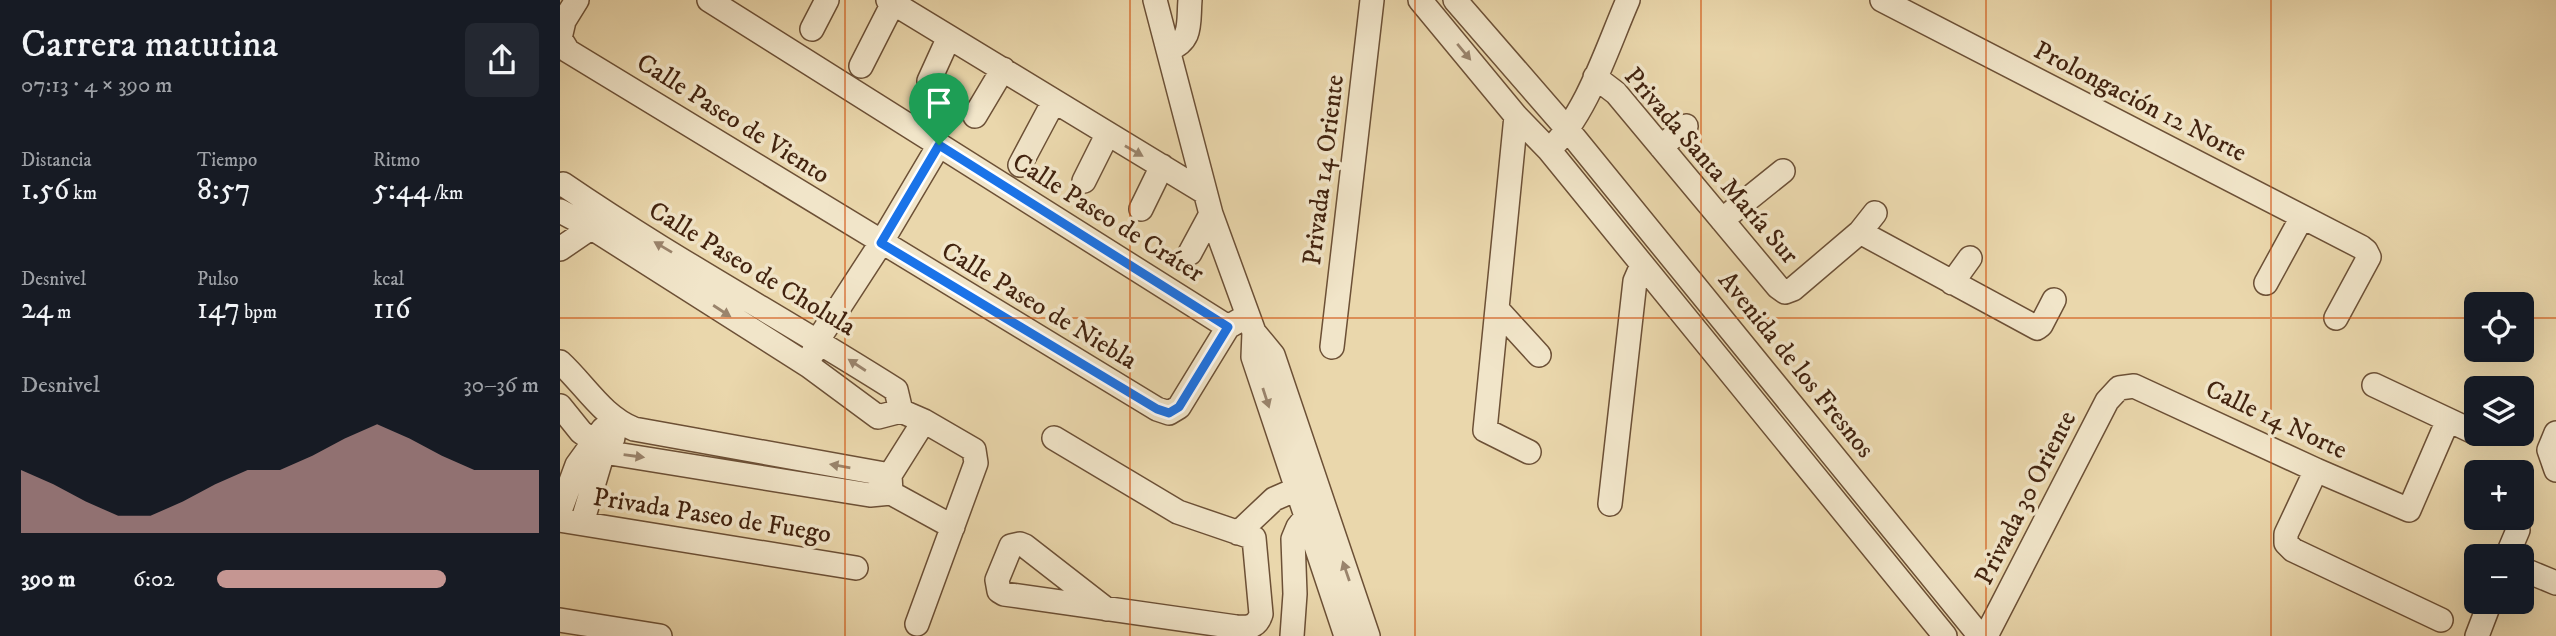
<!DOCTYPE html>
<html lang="es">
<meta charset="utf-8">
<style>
body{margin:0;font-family:"IM FELL DW Pica",serif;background:#242831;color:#f1f3f6;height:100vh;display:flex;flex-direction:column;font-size:26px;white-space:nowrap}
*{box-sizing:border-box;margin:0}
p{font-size:23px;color:#9ea1a6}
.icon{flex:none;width:38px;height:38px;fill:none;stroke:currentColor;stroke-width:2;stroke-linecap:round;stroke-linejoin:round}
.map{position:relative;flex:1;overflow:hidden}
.drawer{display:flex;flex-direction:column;background:#171b24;width:560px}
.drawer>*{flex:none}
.controls{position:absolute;left:1904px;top:292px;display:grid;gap:14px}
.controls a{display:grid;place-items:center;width:70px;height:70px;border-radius:10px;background:#171b24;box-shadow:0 7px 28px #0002;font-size:35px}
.pin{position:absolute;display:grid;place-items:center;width:60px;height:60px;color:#fff;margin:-72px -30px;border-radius:50% 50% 50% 0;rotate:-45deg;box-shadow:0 0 7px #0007}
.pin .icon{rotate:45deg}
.round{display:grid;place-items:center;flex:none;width:74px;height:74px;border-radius:10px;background:#242831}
.headline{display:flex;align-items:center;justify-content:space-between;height:119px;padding:0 21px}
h1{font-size:38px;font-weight:600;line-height:52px}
.metrics{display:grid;grid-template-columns:repeat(3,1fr);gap:10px;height:119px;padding:7px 21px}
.metrics div{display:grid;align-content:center}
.metrics b{font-size:30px;font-weight:600}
.metrics small{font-size:19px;font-weight:400}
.metrics p{font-size:19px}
.chart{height:196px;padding:14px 21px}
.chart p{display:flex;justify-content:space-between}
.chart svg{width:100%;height:126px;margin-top:7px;fill:#c59692;opacity:.7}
ul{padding:0 21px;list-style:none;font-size:23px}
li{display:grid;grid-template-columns:112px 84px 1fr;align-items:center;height:52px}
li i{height:18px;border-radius:9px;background:#c59692}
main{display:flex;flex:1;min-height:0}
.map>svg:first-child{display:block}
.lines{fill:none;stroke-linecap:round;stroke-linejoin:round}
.minor-casing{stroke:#6c5036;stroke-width:26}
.minor{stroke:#f1e5c9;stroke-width:23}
.oneway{fill:#9a846c}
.route-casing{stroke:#fff;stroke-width:14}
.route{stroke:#1a73e8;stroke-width:9}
.grid{fill:none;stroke:#cf510c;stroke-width:2;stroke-opacity:0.55}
.labels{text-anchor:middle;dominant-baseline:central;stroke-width:7;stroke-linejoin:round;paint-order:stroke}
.street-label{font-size:26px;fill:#42230f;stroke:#f1e5c9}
</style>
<main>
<section class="drawer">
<div class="headline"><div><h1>Carrera matutina</h1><p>07:13 · 4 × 390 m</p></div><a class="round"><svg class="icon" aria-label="share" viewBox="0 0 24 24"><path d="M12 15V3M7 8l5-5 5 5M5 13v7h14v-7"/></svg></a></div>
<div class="metrics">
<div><p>Distancia</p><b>1.56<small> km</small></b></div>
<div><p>Tiempo</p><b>8:57</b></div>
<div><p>Ritmo</p><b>5:44<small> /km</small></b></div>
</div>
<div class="metrics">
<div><p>Desnivel</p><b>24<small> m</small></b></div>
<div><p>Pulso</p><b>147<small> bpm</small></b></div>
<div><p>kcal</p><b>116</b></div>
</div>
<div class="chart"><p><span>Desnivel</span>30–36 m</p>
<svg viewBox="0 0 160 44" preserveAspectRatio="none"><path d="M0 44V22L10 27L20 33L30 38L40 38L50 33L60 27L70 22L80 22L90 17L100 11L110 6L120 11L130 17L140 22L150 22L160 22V44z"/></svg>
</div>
<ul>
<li><b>390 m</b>6:02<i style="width:71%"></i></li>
</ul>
</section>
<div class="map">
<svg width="1996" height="636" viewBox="0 0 1996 636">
<rect width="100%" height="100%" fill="#ead7ac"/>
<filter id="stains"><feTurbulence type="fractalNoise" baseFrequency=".00286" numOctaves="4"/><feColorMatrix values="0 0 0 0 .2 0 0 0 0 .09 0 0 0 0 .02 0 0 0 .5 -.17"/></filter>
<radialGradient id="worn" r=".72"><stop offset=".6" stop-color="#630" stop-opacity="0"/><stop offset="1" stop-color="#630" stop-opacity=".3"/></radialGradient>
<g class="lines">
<g class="minor-casing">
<path id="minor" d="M17 0 4 21 0 38 8 51 597 409 609 413 619 407 668 327
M149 0 668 327 680 320
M328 0 644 192
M595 0 651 214 694 332 713 355 808 636
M860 0 956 116 989 150C1027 114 1047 48 1068 0
M895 0 1008 130 1420 636
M1322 0 1801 247 1806 251 1809 257 1776 318
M252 29 267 0
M608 50C633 40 628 24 630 0
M301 66 333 3
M1035 77 1056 93 1218 287 1225 292 1233 289 1300 232 1315 213
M369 81 389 37
M415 116 443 69
M956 116 925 430 969 452
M1101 147 1126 126
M989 150 1385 636
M460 165 494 101
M524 181 547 135
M0 185 3 184C111 258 226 320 336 390L341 411
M581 209 602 166
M0 211 32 228 249 366 318 417 341 411 364 421 414 450 416 463 357 624
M1162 220 1223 171
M1300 232 1477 328 1481 325 1494 300
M0 249 41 221
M630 253 651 214
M1392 283 1410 258
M1706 283 1742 217
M937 309 979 355
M694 332 693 357 786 636
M772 347 812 0
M253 353 258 340 321 243 379 145
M0 362C25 385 42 416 74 429L330 475 331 493
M1814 385 1916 433
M0 406 21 432 50 453 310 495 331 493 393 527
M1996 433 1989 450 1996 470
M494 438 618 512 694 538
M1756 470 1726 534V543L1733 550 1881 620
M320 485 330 475 364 421
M1050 504 1075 281 1082 265
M0 511 17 465 43 429
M0 520 296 568
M22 523 44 449 53 438
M678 533 714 499 737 489
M1947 556 1958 530
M1962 569 1996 583
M546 609 465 546 460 544 451 546 437 580 439 591 444 594 676 627C689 628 697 627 701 614L694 538
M0 620 100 636
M732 636 735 594 733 539 738 527 746 517
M1426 636 1547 401 1559 388 1574 386 1756 470 1849 510 1888 420
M1917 636 1930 602"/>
</g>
<use href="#minor" class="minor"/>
</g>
<defs><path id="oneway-solid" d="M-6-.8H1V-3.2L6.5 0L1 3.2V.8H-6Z" transform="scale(1.75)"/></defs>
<g class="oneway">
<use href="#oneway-solid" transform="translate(904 52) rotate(50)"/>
<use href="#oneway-solid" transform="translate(574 151) rotate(30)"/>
<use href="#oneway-solid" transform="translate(103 247) rotate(-149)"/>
<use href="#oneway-solid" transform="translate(162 311) rotate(33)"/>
<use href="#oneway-solid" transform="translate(297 365) rotate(-147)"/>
<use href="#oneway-solid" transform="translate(706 398) rotate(72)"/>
<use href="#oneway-solid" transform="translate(74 456) rotate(8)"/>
<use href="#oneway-solid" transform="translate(280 466) rotate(-170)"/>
<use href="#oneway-solid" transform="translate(786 571) rotate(-109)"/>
</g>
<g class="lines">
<g class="route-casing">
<path id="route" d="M379 145 668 327 619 407 609 413 597 409 321 243Z"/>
</g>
<use href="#route" class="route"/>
</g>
<path class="grid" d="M285 0V636M570 0V636M855 0V636M1141 0V636M1426 0V636M1711 0V636M0 318H1916M1962 318H1996"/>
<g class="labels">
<g class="street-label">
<text transform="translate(1580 102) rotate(27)">Prolongación 12 Norte</text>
<text transform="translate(173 119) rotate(32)">Calle Paseo de Viento</text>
<text transform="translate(1151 166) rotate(49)">Privada Santa María Sur</text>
<text transform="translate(764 170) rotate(-83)">Privada 14 Oriente</text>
<text transform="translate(548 218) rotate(32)">Calle Paseo de Cráter</text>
<text transform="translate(192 269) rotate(31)">Calle Paseo de Cholula</text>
<text transform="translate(479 306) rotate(31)">Calle Paseo de Niebla</text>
<text transform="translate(1236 365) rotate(51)">Avenida de los Fresnos</text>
<text transform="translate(1716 420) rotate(25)">Calle 14 Norte</text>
<text transform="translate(1466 498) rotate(-63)">Privada 30 Oriente</text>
<text transform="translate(152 516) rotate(9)">Privada Paseo de Fuego</text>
</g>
</g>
<rect width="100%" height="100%" filter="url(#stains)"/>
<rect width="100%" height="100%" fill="url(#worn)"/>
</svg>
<div class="controls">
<a><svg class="icon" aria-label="locate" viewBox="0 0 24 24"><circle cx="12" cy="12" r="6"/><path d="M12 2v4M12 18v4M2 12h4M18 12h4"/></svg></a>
<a><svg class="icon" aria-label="layers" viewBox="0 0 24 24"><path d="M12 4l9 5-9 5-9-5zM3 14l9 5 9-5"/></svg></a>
<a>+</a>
<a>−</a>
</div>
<div class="pin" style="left:379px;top:145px;background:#1e9e55"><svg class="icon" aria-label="arrive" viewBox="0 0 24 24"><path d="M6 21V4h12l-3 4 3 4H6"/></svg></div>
</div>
</main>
